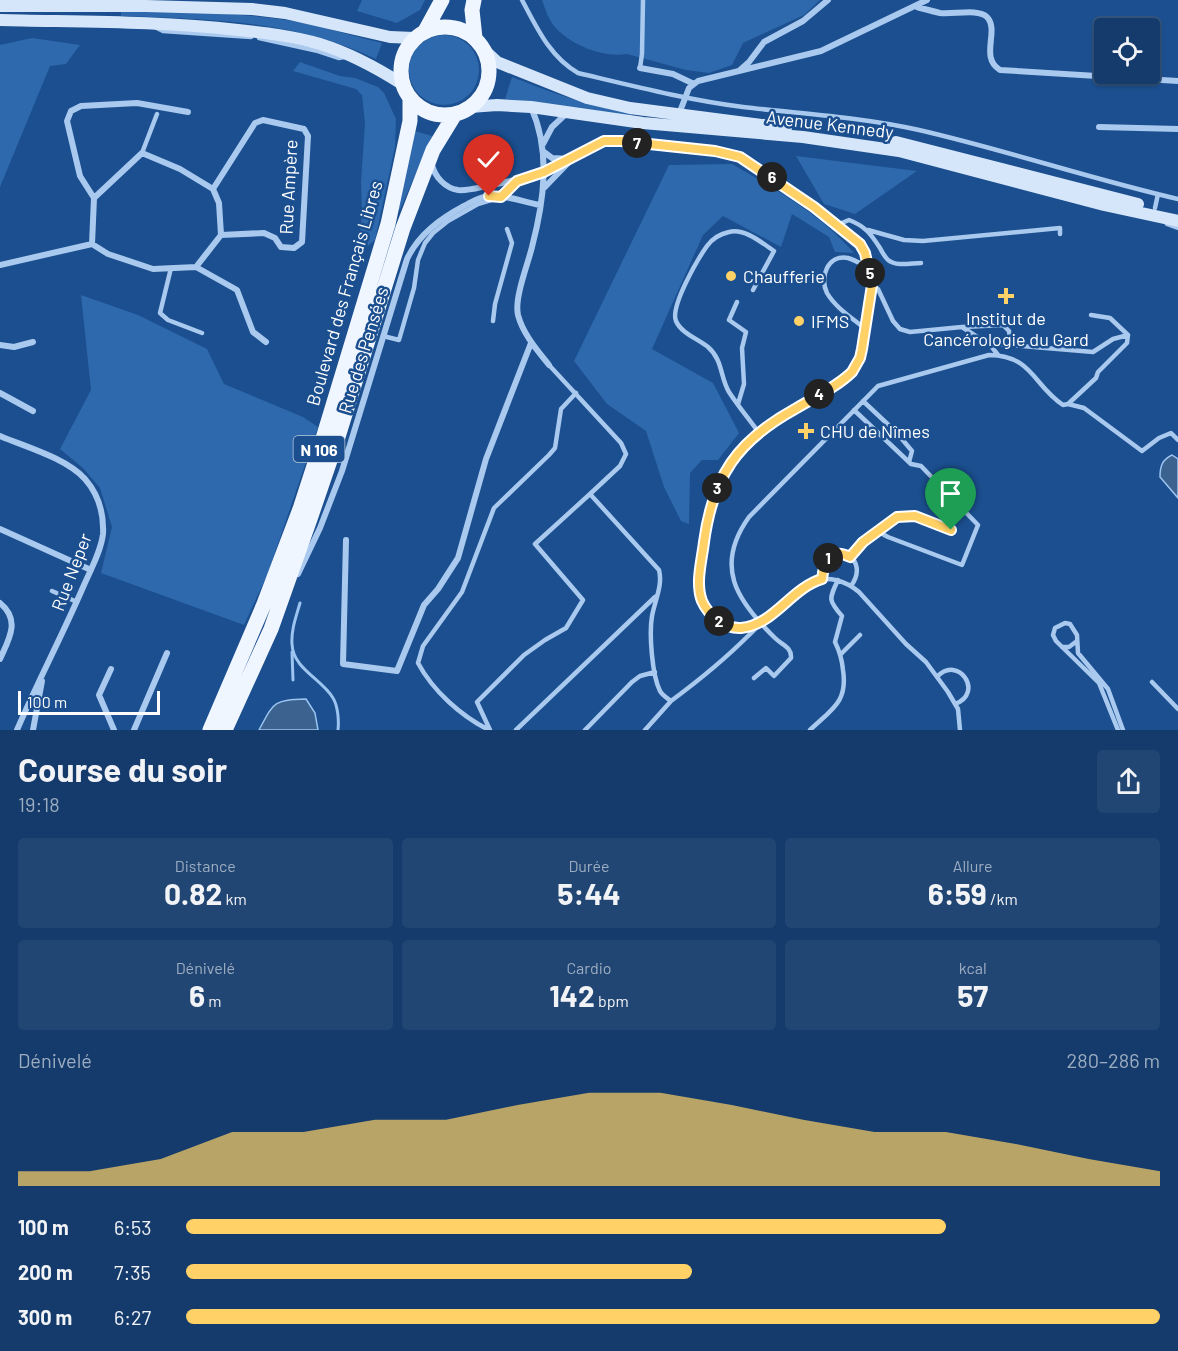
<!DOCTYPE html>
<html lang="fr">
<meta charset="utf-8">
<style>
body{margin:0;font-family:Barlow,sans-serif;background:#214673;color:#f1f3f6;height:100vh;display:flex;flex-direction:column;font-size:22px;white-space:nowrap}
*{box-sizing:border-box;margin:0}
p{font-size:20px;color:#9dadc1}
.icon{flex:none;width:33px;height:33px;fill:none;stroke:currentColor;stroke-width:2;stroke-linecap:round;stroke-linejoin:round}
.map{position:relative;height:730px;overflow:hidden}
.drawer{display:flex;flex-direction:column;background:#143b6b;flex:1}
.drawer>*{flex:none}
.controls{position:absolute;left:1094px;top:18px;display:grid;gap:12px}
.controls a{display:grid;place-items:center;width:66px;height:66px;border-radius:6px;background:#143b6b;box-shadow:0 2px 4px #0004,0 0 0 2px #33557e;font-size:30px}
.scale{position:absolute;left:18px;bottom:15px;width:142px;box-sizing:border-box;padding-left:6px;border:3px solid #fff;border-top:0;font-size:16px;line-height:21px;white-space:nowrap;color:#fff;-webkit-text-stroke:4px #1b4f8f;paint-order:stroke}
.pin{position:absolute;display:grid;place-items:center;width:51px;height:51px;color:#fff;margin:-62px -26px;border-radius:50% 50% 50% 0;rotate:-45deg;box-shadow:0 0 6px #0007}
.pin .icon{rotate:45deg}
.km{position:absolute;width:30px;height:30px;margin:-15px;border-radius:50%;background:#222;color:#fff;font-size:16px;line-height:30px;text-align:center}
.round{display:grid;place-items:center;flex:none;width:63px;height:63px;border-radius:6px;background:#214673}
.overview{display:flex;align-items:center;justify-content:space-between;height:102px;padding:0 18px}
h1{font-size:33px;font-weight:700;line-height:45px}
.figures{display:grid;grid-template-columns:repeat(3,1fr);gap:9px;height:102px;padding:6px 18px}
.figures div{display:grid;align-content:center;border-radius:6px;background:#214673;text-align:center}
.figures b{font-size:30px;font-weight:700}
.figures small{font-size:16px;font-weight:400}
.figures p{font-size:16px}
.chart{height:168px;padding:12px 18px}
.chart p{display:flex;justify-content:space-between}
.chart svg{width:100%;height:108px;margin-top:6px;fill:#ffd166;opacity:.7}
ul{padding:0 18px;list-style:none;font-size:20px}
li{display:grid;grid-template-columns:96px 72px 1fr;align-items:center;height:45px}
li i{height:15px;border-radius:8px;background:#ffd166}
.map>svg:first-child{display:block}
.green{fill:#2e69ad}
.water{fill:#3c6290;stroke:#9cc4f0;stroke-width:1.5}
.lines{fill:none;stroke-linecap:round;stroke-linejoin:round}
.stream{stroke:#9cc4f0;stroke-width:3}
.lane{stroke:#a9c9ee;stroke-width:4.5}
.street{stroke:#a9c9ee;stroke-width:6}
.secondary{stroke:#d6e6fa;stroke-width:12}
.primary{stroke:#f0f6ff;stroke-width:15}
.route-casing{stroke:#fff;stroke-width:12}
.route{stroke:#ffd166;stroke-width:8}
.poi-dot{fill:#ffd166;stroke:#1b4f8f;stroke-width:2}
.labels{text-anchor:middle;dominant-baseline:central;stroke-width:5;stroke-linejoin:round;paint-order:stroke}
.shield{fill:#1b4f8f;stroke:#bbcadd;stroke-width:1.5}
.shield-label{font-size:16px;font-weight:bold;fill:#fff}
.street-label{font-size:18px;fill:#fff;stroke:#1b4f8f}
.poi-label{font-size:18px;fill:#fff;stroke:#1b4f8f;text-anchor:start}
</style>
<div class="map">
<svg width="1178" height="730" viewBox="0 0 1178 730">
<rect width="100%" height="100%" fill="#1b4f8f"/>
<path class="green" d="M362 0H425L420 10 397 23 357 11Z
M542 0H820L804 15 743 43 732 65 709 73 686 70 627 54C603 58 570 45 554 26 548 18 545 9 542 0Z
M121 12C177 11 236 12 292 21 322 26 352 36 382 43L376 59C296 20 208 19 121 16Z
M409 70a35 35 0 1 1 70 0a35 35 0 1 1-70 0Z
M32 38 80 45 66 64 50 66 0 187V45Z
M300 62 340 76 355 78 378 87 384 93 396 119 395 147 375 240 358 254 362 213 361 182 365 123 362 95 356 89 293 71Z
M512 77C552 93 590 106 632 114V117L505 99Z
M415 131 432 136 400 210 398 209Z
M796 156 917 171 855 214 824 204Z
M732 164C775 189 821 214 854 253L835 252 829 237 792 214 781 247 723 216 703 235 652 349 713 383 739 433 718 460H702L690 473 689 524 681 521 664 487 646 431 607 404 574 361 669 165Z
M81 295 138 315 207 349 224 384 303 417 318 427 268 573 244 625 101 573 112 527 100 488 83 468 60 449 91 390Z"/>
<path class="water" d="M1172 455 1178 459V498L1160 477C1160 466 1162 460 1172 455Z
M306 699 315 713 318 730H259C274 702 273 700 306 699Z"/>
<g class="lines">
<path class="stream" d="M300 603C296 617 291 630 292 644 293 669 322 679 333 698 338 706 339 721 338 730
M292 652 293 680"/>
<path class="lane" d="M522 0C537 28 550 57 578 73 633 86 688 100 743 107 802 114 861 117 919 130 1006 150 1091 179 1178 199
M155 27 163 31 251 37
M259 38 318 51 339 58 344 57
M640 68 642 54 643 0
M142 153 157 114
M572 159 604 141H621L728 154 740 157 759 169 815 207 860 244 865 253 869 268 872 285 862 349 860 358 852 372C843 381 830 388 818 395 789 413 756 429 734 456 715 480 695 561 699 591 701 604 712 618 723 623 736 629 745 628 758 623
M1155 208 1158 194
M1167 224 1178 228
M837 225 849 220C865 226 871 234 880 248 882 252 885 257 888 260 897 267 911 263 921 263
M868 230 904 240 923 241 1060 228V234
M171 268 160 313 168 320 202 333
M872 285 878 289 893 321 900 329 910 332 962 327 991 346 998 355
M753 290 774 251C762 243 745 228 729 232 720 234 712 239 707 246 697 260 670 307 676 321 681 333 698 339 708 347 723 360 720 377 729 392 738 406 749 419 759 433
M737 302 729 320 746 332 742 348 744 384 738 404
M1091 315 1110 318 1128 335
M493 321 495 304 512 243 507 229
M963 327 1003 325 1009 331 1010 339 1005 345
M864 328C852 318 835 307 827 293 819 277 828 254 848 258 855 260 863 265 869 268
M383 336 399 340 414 288 418 260 425 243 433 233 448 221 478 204 501 197 517 181
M549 365 621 443 626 454 620 466 590 494 659 570C663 585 655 600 652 616 649 634 652 675 660 691 662 695 667 698 671 701 698 681 725 659 748 636 765 619 791 592 812 582 828 575 846 581 859 592L906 644 926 662 948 692 958 709 960 730
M863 401 896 432 912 451 909 462
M1068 404 1084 408 1142 451 1159 438 1171 433 1178 440
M854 410 911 464 921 466 978 525 962 565 888 537 877 531
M850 557 863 542 897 517 915 516 951 530
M822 579C822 574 822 569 824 565 834 541 871 558 851 586
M52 591 77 602
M1062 647H1069L1077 641
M841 654 860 635
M937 677C958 654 985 693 955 704
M754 678 766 668 774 676 791 658C792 647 782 645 775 638 736 600 714 566 749 517L878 386 989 355C1033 356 1032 384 1063 405L1068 404 1096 378 1098 372 1127 343 1128 335 1113 339 1093 352 998 344 991 346
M1152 682 1178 709
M489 730C461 716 433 691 418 663L423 646 462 592 494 508 549 455 555 448 561 409 576 393
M490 730 477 702 524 655 545 640 566 628 583 600 535 544 590 494
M516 730 655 597
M585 730 632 682 640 676 655 672
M645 730 671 701
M810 730C832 709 848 702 843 670 842 659 840 652 835 642L842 616C828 600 829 599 838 580
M1118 730 1099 683 1056 641 1053 635 1055 628 1065 623 1070 624 1077 635 1078 653 1108 689 1123 730"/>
<path class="street" d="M917 7C924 9 932 11 940 13 952 15 978 8 987 17 1000 31 979 57 1000 70L1178 81
M640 68 673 74 694 84
M740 70 749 62 764 42 803 21 828 0
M531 107C551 152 544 201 532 247 528 264 514 298 518 315 523 334 537 350 549 365
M679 114 689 88 698 81 821 51 927 0
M1099 127 1178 129
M543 144 552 127 568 112
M544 152 552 158 571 159
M432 165C435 177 445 188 458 190 467 191 477 188 486 186 517 181 543 173 572 159
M544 188 570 161
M94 198 142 153 180 169 213 189
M92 244 94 198 80 176 67 121 71 111 81 106 137 103 188 112
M0 265 92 244 108 254 153 269 196 267 237 290 253 332 266 342
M196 267 221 235 264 233 275 238 281 247 294 248 302 242 308 136 304 129 263 120 255 123 213 189 219 203 221 235
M0 345 14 347 33 342
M0 393 33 411
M0 436C26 447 66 458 85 479 98 494 104 514 103 534 101 551 91 569 84 585 63 634 38 681 17 730
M0 529 91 570
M346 540 343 664 397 671 424 605 438 589 458 558 486 459 531 343
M298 574 320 528 342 471 407 259C419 234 440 219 464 206 472 202 480 196 490 196 506 195 524 202 540 205
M0 603C21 620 9 639 0 659
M111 669 99 695 114 730
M33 730 42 681
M134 730 167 653"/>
<path class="secondary" d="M0 6H146L252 9 285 13 390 37 414 38
M0 20C80 22 159 21 238 30 266 33 293 36 320 44 349 53 377 68 402 84
M484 50 497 62 587 98 630 108 786 128
M470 107 497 105 531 107 643 123 803 137 899 151 1104 205 1178 221
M896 142 1138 204"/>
<path class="primary" d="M474 0 472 10 475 38
M401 71a44 44 0 1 1 88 0a44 44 0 1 1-88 0Z
M425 31 442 0
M210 730 264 604 300 509 324 435 388 224 410 121V99
M225 730 271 629 310 519 337 440 403 228 433 150 455 114"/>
</g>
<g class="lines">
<g class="route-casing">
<path id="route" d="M489 196 501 197 517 181 544 172 604 141H621L715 151 740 157 814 207 860 244 865 253 872 285 862 349 860 358 852 372C837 387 813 398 795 409 737 441 713 476 704 542 702 560 695 583 702 601 708 615 725 629 741 628 774 625 791 588 822 579 824 562 830 547 850 557L863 542 897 517 915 516 951 530"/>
</g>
<use href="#route" class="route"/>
</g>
<g class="poi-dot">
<circle cx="731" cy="276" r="6"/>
<path d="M1003 287h6v6h6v6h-6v6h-6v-6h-6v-6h6z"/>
<circle cx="799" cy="321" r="6"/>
<path d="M803 422h6v6h6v6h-6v6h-6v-6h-6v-6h6z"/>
</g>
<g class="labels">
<rect class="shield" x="293.5" y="436" width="51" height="26" rx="4.5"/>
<g class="shield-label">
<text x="319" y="449">N 106</text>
</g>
<g class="street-label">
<text transform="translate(830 124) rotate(7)">Avenue Kennedy</text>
<text transform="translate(288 187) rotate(-87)">Rue Ampère</text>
<text transform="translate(344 293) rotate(-74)">Boulevard des Français Libres</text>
<text transform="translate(363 350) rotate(-73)">Rue des Pensées</text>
<text transform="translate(71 572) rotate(-69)">Rue Neper</text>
</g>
<g class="poi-label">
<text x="743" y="276">Chaufferie</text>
<text x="1006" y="318" text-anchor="middle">Institut de<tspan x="1006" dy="21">Cancérologie du Gard</tspan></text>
<text x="811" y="321">IFMS</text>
<text x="820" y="431">CHU de Nîmes</text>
</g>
</g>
</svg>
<div class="controls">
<a><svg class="icon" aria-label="locate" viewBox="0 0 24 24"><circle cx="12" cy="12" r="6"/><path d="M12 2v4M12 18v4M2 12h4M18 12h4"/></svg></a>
</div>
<div class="scale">100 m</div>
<div class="pin" style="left:951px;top:530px;background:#1e9e55"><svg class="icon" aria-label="arrive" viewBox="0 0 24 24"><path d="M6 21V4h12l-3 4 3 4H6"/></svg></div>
<div class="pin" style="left:489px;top:196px;background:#d93025"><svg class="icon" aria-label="check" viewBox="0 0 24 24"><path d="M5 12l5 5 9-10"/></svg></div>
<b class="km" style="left:828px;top:558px">1</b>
<b class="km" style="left:719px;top:621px">2</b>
<b class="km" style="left:717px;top:488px">3</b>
<b class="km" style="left:819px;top:394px">4</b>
<b class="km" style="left:870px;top:273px">5</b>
<b class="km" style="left:772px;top:177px">6</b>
<b class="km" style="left:637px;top:143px">7</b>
</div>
<section class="drawer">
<div class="overview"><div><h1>Course du soir</h1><p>19:18</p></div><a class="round"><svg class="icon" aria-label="share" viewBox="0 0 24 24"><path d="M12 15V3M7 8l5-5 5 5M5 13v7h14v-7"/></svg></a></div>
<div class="figures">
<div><p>Distance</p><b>0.82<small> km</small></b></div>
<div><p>Durée</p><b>5:44</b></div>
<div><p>Allure</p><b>6:59<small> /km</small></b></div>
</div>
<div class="figures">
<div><p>Dénivelé</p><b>6<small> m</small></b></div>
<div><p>Cardio</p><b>142<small> bpm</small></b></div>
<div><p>kcal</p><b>57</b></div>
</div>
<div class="chart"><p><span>Dénivelé</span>280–286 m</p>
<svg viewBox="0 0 160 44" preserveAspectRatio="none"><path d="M0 44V38L10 38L20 33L30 22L40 22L50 17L60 17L70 11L80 6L90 6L100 11L110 17L120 22L130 22L140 27L150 33L160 38V44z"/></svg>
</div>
<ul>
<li><b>100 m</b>6:53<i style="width:78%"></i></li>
<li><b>200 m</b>7:35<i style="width:52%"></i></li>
<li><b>300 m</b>6:27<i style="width:100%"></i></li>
</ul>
</section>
